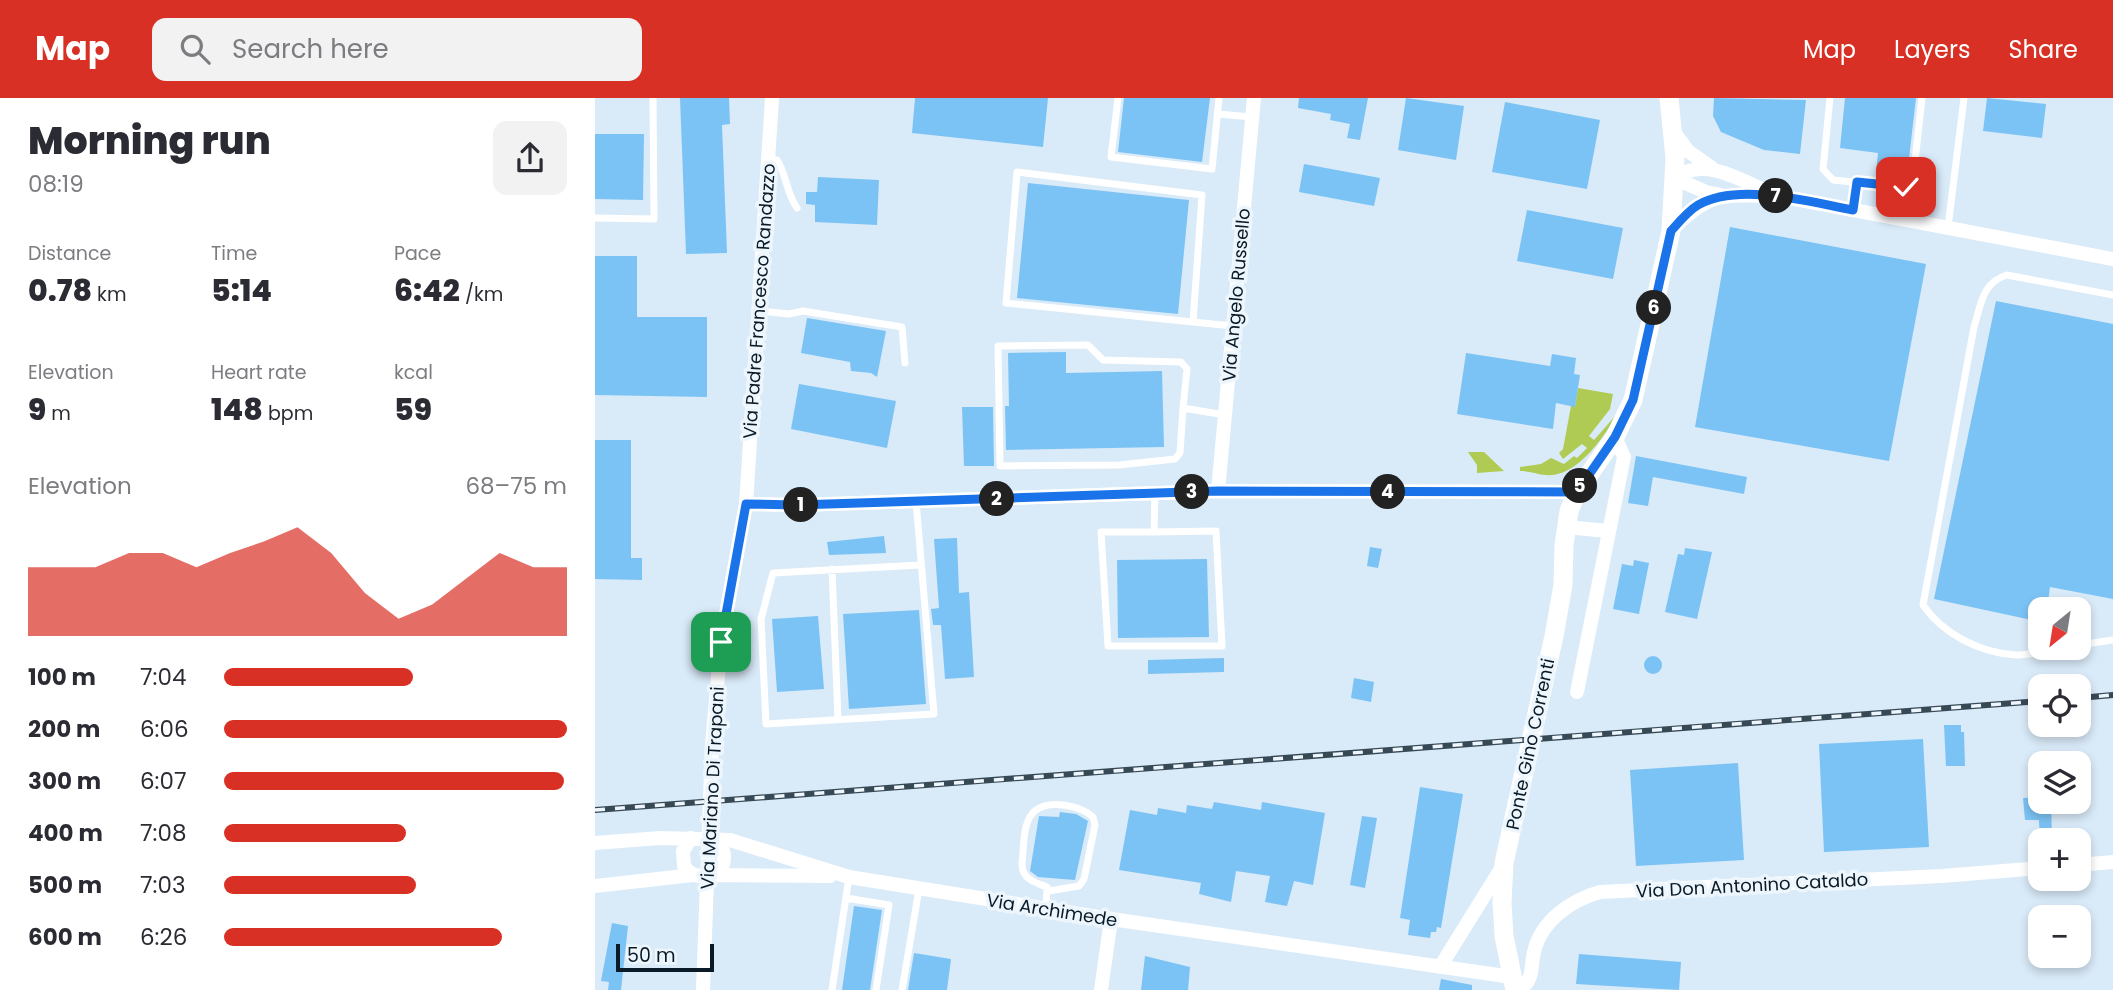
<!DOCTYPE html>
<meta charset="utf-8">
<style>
body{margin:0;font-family:Poppins,sans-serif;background:#f2f2f3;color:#2b2b33;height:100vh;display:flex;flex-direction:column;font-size:26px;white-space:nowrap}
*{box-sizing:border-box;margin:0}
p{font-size:23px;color:#7c7c81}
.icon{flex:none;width:38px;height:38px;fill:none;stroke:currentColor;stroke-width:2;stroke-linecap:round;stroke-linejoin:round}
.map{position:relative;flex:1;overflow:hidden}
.details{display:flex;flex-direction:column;background:#fff;width:595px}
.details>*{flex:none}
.needle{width:46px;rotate:210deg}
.buttons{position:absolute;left:1433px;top:499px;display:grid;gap:14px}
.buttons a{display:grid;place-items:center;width:63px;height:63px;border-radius:14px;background:#fff;box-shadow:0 4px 10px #0003;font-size:35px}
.scale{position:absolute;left:21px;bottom:18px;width:98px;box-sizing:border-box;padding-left:7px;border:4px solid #0a1b27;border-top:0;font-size:19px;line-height:24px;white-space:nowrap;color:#0a1b27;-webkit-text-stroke:5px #edf6fd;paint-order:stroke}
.pin{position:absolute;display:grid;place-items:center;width:60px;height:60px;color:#fff;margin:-30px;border-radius:14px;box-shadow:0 4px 10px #0006}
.km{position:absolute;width:35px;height:35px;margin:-18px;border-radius:50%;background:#222;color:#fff;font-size:19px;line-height:35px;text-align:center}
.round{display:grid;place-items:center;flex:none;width:74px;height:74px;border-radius:14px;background:#f2f2f3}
.head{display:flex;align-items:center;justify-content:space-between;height:119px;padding:0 28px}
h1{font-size:38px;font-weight:800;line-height:52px}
.metrics{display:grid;grid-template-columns:repeat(3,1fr);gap:10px;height:119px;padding:7px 28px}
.metrics div{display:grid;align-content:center}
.metrics b{font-size:30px;font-weight:800}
.metrics small{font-size:19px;font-weight:400}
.metrics p{font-size:19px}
.chart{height:196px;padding:14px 28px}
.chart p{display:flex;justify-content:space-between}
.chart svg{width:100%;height:126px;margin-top:7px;fill:#d93025;opacity:.7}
ul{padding:0 28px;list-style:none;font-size:23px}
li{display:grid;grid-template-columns:112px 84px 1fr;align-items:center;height:52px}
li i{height:18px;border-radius:9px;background:#d93025}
header{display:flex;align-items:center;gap:42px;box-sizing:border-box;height:98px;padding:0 35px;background:#d93025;color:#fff}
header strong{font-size:33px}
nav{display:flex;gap:38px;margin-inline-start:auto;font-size:24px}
.search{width:490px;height:63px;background:#f2f2f3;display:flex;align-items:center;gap:18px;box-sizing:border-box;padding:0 24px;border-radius:14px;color:#7c7c81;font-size:26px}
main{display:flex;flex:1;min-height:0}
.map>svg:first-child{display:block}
.green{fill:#b0cb53}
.building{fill:#7cc3f5}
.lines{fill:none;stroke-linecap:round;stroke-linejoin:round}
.service{stroke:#fff;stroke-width:7}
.minor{stroke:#fff;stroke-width:14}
.tertiary{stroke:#fff;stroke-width:19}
.rail-casing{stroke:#384956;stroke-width:6}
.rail{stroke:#edf6fd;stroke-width:3.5;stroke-dasharray:10;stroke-linecap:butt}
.route-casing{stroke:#fff;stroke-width:14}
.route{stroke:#1a73e8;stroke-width:9}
.labels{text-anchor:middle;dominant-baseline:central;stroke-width:7;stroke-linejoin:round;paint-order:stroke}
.street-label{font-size:18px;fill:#0a1b27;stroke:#edf6fd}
</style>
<header>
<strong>Map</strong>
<div class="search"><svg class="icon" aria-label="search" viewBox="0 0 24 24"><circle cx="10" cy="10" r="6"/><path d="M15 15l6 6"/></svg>Search here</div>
<nav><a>Map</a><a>Layers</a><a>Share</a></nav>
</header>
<main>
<section class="details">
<div class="head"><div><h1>Morning run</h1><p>08:19</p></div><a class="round"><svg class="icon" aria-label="share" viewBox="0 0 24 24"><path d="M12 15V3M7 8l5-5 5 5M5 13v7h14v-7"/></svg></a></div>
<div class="metrics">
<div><p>Distance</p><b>0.78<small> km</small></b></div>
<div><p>Time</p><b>5:14</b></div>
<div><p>Pace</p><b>6:42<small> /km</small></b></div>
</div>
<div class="metrics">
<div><p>Elevation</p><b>9<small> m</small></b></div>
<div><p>Heart rate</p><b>148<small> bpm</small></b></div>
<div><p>kcal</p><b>59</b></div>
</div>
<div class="chart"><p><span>Elevation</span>68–75 m</p>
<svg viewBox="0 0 160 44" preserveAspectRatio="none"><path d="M0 44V20L10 20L20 20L30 15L40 15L50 20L60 15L70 11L80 6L90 15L100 29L110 38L120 33L130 24L140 15L150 20L160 20V44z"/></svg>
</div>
<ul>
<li><b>100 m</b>7:04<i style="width:55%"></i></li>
<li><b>200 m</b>6:06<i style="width:100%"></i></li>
<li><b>300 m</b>6:07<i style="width:99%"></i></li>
<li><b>400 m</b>7:08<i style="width:53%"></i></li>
<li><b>500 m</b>7:03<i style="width:56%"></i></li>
<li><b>600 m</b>6:26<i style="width:81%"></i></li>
</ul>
</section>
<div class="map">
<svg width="1518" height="892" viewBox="0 0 1518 892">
<rect width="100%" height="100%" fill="#d9eaf8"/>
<path class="green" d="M983 290 1018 296 1015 311 994 338 999 342 1021 317C1010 339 984 374 958 377 945 378 937 373 925 373V369L946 366 956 360 969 366 979 358 982 360 992 350 987 346 968 361 964 355 968 351 976 308H980Z
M873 354H889L909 373 882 375V367Z"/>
<path class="building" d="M85 0H134L135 26 127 27 132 155 91 156Z
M320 0H453L448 49 317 35Z
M529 0H615L607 64 523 54Z
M704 0H773L765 42 752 40 755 26 735 22 736 16 703 10Z
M811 0 869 8 861 62 803 52Z
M1119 0 1211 2 1205 56 1169 52 1126 34 1118 18Z
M1250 0H1321L1312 78 1281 74 1283 55 1245 50Z
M1392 0 1451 6 1447 40 1388 33Z
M910 4 1005 22 992 91 897 74Z
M0 36H49L48 102 0 101Z
M709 66 785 80 779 108 704 94Z
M223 79 284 82 282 127 220 124V107L211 106V94H222Z
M433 85 594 102 583 216 422 200Z
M932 112 1028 130 1018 181 922 163Z
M1135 129 1331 166 1294 363 1100 329Z
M0 158H42V219H112V299L0 297Z
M1401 203 1518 226V501L1455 489 1452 511H1446V524L1339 501Z
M212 220 291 233 282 279 276 275 256 273 255 264 206 255Z
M471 254V275L567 273 569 349 411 352 410 308H414L413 255Z
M871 255 955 268 957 256 981 260 979 276 985 277 980 309 961 305 958 331 862 316Z
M204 286 301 303 292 350 196 331Z
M367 309H398L399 368H369Z
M0 342H36V460H47V482L0 481Z
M1041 358 1152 379 1149 396 1058 379 1053 408 1033 405Z
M289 438 291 455 234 457 232 444Z
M362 440 364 495 374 494 379 579 350 581 346 527H338L336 511 344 510 339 441Z
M775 449 787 451 783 470 772 468Z
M1090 450 1117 454 1102 521 1070 514 1083 456 1089 457Z
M612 461 614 539 523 540 522 462Z
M1039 462 1054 465 1044 516 1018 511 1027 466 1038 468Z
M324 512 331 606 254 611 248 516Z
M223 518 229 591 182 594 177 521Z
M1049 567a9 9 0 1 1 18 0a9 9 0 1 1-18 0Z
M629 560V574L553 576V562Z
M759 580 779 584 776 604 756 600Z
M1349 627H1366V634H1369L1370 668H1351Z
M1328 641 1334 749 1229 754 1224 646Z
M1143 665 1149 762 1041 768 1035 672Z
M825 689 868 696 846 830 842 829 841 834H836L835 840 813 837 815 822 805 820Z
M1446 699V704H1456L1457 742H1445L1444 722H1430L1428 700Z
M619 704 666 712 667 704 730 715 718 787 699 783 692 808 670 804 675 778 641 773 636 804 604 796 606 785 524 772 535 712 562 717 563 710 591 715 592 707 617 711Z
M465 714 481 716 493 723 480 782 443 779 435 773 444 718 464 719Z
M767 718 782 720 770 790 755 787Z
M259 808 287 812 275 892H247Z
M17 825 33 828 26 892H13L14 884 6 883Z
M319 855 356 861 352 892H313Z
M984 856 1086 864 1084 892 981 886Z
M550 858 595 869 593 892H546Z
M846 881 877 887V892H844Z"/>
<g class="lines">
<path class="service" d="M523 0 516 59 617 71 624 0
M1235 0 1228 71 1238 82 1307 89 1318 81 1327 0
M623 16 657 19
M174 61 182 62C192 77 191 95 202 110
M1259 112 1262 84
M0 120 59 121 58 0
M1353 129 1369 0
M164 213 194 216 208 213 307 229 310 265
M598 224 411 205 422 74 607 97 598 224 638 228
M588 310 592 271 586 264 508 262 493 247 403 248 405 368 524 367 580 361 585 355 588 310 630 317
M321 403 339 616 171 626 166 521 178 475 325 467
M559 434 621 433 627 548H513L506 434H559L560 395
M237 471 243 622
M1484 547 1518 542
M1470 550C1454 552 1436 557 1421 557 1385 555 1348 536 1328 507L1379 229C1386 207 1387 184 1412 177L1518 197
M251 800 294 807 281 892
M451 810 452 789C444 786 433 783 429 775 425 769 428 760 428 754 429 741 429 721 441 712 456 701 486 708 498 719L500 727 489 781 484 788 454 793
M237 892 254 779
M307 892 324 791"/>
<path class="minor" d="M1079 34 1093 53 1117 70
M1126 97 1111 94 1079 80C1111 58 1144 82 1176 95
M1076 133C1116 91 1130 98 1184 98L1518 161
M623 393 659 0
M151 406 203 407 623 393 982 394
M971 429 1013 433
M982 594 1029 359 1020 339
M96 740 88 753 89 768C97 780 107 779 121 777 133 765 130 754 123 741
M0 745 65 740 135 742 254 779 516 821 917 879
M1484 767 1518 764
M121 777 235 778
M0 788 98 777
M845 869 909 766
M108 892 117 647 126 544 151 406 177 0
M506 892 516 821
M924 892C940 881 935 870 939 854 946 823 976 802 1005 794L1347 778 1446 770"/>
<path class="tertiary" d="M920 892 909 838 907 805 909 765 959 538 968 487 969 447 974 413 982 394 1020 339 1038 302 1076 133 1080 60 1074 0"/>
<g class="rail-casing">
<path id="rail" d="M1484 600 1518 597
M0 712 1446 603"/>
</g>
<use href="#rail" class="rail"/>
</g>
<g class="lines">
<g class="route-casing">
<path id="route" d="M126 544 151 406 203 407 623 393 982 394 1020 339 1038 302 1076 133C1084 124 1093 113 1103 107 1143 84 1216 104 1258 112L1262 84 1311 89"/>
</g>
<use href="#route" class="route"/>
</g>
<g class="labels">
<g class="street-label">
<text transform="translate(641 197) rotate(-85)">Via Angelo Russello</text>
<text transform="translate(164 203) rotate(-86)">Via Padre Francesco Randazzo</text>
<text transform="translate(935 646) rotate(-78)">Ponte Gino Correnti</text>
<text transform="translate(117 690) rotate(-87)">Via Mariano Di Trapani</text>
<text transform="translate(1157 787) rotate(-3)">Via Don Antonino Cataldo</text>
<text transform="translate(457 812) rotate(9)">Via Archimede</text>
</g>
</g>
</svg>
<div class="buttons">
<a><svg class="needle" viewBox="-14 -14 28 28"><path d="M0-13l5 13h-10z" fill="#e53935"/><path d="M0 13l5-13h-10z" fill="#7c7c81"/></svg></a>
<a><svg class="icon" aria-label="locate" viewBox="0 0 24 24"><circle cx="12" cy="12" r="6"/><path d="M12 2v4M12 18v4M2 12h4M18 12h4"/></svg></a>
<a><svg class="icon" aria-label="layers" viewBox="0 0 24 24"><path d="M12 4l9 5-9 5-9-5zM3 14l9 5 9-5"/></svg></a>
<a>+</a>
<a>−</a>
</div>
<div class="scale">50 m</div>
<div class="pin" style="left:126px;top:544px;background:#1e9e55"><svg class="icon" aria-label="arrive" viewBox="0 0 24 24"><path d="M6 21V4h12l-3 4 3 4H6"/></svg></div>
<div class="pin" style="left:1311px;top:89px;background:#d93025"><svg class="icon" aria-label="check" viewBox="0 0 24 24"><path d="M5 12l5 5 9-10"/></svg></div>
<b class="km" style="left:206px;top:407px">1</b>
<b class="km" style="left:402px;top:401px">2</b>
<b class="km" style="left:597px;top:394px">3</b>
<b class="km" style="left:793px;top:394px">4</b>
<b class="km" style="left:985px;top:388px">5</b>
<b class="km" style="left:1059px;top:210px">6</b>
<b class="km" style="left:1181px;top:98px">7</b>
</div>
</main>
